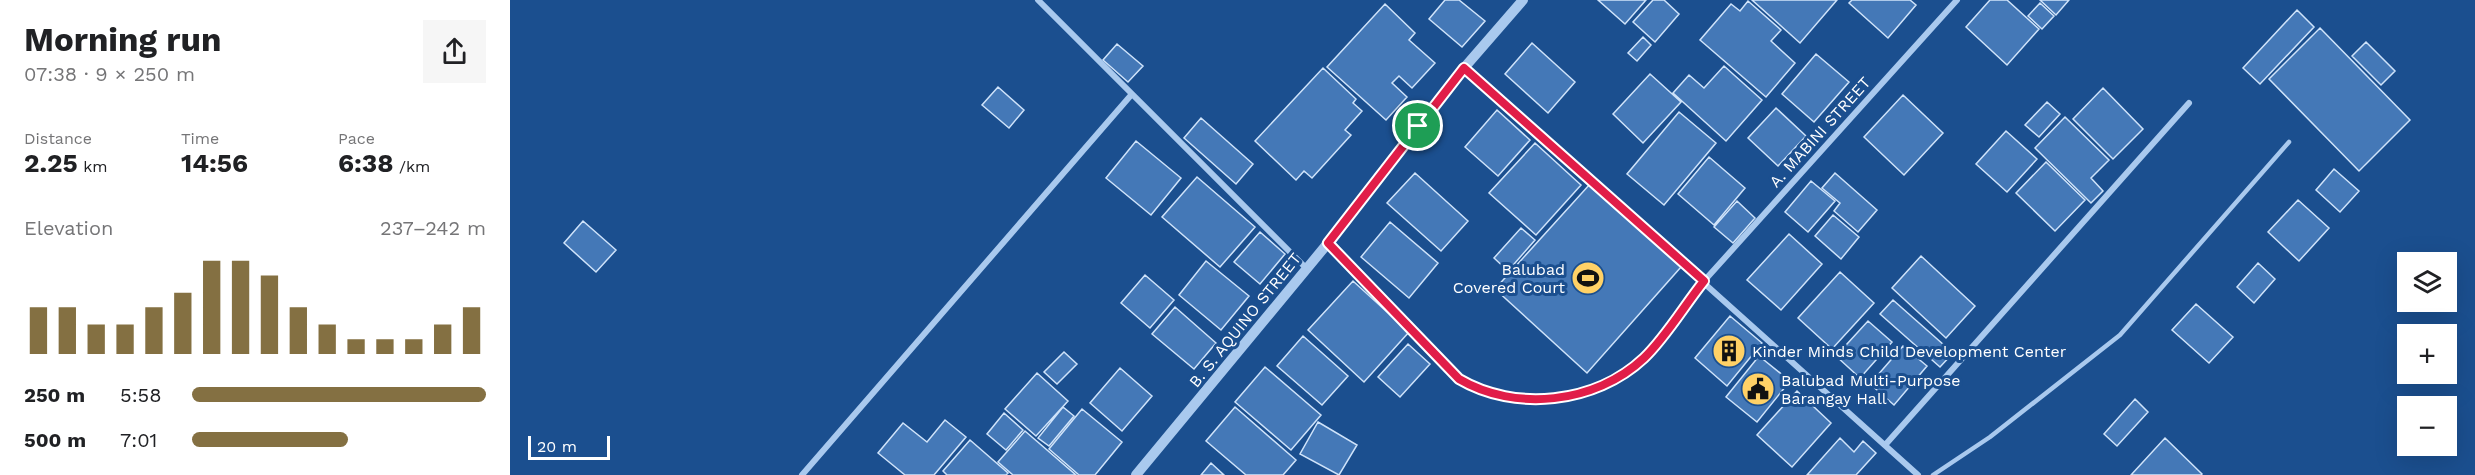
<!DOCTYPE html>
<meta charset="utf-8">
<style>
body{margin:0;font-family:"Work Sans",sans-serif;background:#f6f6f6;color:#202124;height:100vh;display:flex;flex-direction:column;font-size:22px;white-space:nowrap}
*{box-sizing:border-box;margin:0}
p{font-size:20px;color:#757577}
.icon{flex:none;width:33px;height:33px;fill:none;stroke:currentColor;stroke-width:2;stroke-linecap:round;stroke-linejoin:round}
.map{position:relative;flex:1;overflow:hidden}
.panel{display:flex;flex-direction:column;background:#fff;width:510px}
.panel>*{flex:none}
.buttons{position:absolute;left:1887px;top:252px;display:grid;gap:12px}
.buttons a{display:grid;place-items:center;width:60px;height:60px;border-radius:0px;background:#fff;box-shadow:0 6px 24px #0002;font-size:30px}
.scale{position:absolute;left:18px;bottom:15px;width:82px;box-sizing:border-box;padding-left:6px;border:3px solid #fff;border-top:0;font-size:16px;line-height:21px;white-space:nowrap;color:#fff;-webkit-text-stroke:4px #1b4f8f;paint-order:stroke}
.pin{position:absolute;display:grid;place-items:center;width:51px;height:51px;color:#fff;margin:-26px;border:3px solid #fff;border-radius:50%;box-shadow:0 2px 6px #0007}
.round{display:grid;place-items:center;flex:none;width:63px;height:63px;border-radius:0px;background:#f6f6f6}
.overview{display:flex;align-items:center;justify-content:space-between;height:102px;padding:0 24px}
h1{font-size:33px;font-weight:700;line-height:45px}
.metrics{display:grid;grid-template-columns:repeat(3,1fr);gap:9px;height:102px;padding:6px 24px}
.metrics div{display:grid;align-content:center}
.metrics b{font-size:26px;font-weight:700}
.metrics small{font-size:16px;font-weight:400}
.metrics p{font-size:16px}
.chart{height:168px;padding:12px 24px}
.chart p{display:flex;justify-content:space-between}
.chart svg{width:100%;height:108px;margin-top:6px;stroke:#847042;stroke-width:6}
ul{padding:0 24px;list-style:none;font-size:20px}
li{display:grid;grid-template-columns:96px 72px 1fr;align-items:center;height:45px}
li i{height:15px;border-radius:8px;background:#847042}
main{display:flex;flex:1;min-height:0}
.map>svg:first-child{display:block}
.building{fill:#4478b7;stroke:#cfe3fa;stroke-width:1.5}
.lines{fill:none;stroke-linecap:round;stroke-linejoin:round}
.service{stroke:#a9c9ee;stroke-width:4.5}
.minor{stroke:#a9c9ee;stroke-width:6}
.tertiary{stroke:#a9c9ee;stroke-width:10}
.route-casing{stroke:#fff;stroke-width:12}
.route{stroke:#e11d48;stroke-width:8}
.labels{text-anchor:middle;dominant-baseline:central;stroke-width:6;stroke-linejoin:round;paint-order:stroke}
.street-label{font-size:16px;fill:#fff;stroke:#1b4f8f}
.poi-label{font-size:16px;fill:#fff;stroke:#1b4f8f;text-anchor:start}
</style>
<main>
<section class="panel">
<div class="overview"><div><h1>Morning run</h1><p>07:38 · 9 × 250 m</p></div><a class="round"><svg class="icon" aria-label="share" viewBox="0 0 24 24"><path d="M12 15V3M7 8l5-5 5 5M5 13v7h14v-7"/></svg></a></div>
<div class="metrics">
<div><p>Distance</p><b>2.25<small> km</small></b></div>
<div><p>Time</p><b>14:56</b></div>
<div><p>Pace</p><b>6:38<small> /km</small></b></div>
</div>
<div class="chart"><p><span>Elevation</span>237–242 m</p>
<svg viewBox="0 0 160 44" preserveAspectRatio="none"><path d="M5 44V25M15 44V25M25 44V32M35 44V32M45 44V25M55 44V19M65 44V6M75 44V6M85 44V12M95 44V25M105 44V32M115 44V38M125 44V38M135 44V38M145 44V32M155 44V25"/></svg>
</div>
<ul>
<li><b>250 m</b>5:58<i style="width:100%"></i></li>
<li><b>500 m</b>7:01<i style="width:53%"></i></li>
</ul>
</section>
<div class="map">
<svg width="1965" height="475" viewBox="0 0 1965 475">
<rect width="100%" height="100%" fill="#1b4f8f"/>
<path class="building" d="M935 0H949L975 21 952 47 919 19Z
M1088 0H1136L1115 24Z
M1143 0H1154L1169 14 1145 42 1123 22Z
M1242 0H1327L1290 43Z
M1342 0H1400L1406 5 1378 38 1339 3Z
M1480 0H1497L1529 29 1497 65 1456 27Z
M1530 0H1559L1546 15Z
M1238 1 1271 30 1261 41 1285 63 1256 97 1190 40 1221 4 1230 11Z
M1530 3 1544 16 1532 29 1518 16Z
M875 4 905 33 899 40 925 63 902 88 889 76 882 83 897 97 876 120 817 67Z
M1787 10 1804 27 1750 84 1733 68Z
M1810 28 1900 120 1849 171 1759 79Z
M1133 37 1141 45 1127 61 1118 53Z
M1856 42 1885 71 1871 85 1842 56Z
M1022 43 1065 82 1038 113 995 74Z
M607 44 633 66 618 82 593 60Z
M1306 54 1339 82 1304 122 1272 94Z
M1214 66 1252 100 1216 141 1163 93 1179 75 1194 88Z
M813 68 846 99 843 103 852 111 835 130 841 135 802 178 794 171 786 180 745 141Z
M1140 74 1171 102 1133 143 1103 114Z
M488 87 514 110 499 128 472 105Z
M1593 88 1633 129 1603 159 1563 119Z
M1393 95 1433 133 1394 175 1354 137Z
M1537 102 1550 114 1529 137 1515 125Z
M1266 108 1296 136 1268 166 1238 138Z
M987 110 1020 140 988 176 955 147Z
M1169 112 1206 143 1154 205 1117 174Z
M1555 117 1599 160 1581 178 1593 191 1581 203 1525 148Z
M691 118 743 164 726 184 674 138Z
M1496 131 1527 159 1497 192 1466 164Z
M626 141 671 178 641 215 596 178Z
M1025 143 1071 185 1026 235 979 193Z
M1199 157 1235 188 1204 225 1168 194Z
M1536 162 1575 200 1545 231 1506 193Z
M1824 169 1849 191 1830 212 1806 190Z
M905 173 958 221 931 251 877 203Z
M1325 173 1367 210 1348 232 1324 211 1330 203 1312 188Z
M687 177 745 227 710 267 652 217Z
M1301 181 1325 201 1298 232 1275 212Z
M1080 184 1171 267 1077 373 985 289Z
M1788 200 1819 228 1789 261 1758 232Z
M1227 201 1245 218 1223 243 1204 227Z
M1323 215 1349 237 1331 259 1305 236Z
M73 221 106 250 86 272 54 243Z
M880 222 928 263 899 298 851 257Z
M1011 228 1025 240 998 271 984 258Z
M750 232 775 254 750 284 724 262Z
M1279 234 1312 264 1271 310 1237 280Z
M1411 256 1465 306 1436 338 1382 288Z
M696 261 739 296 711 330 669 295Z
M1748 263 1765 279 1744 303 1727 287Z
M1330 272 1364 303 1322 349 1288 318Z
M635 275 664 300 640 328 611 303Z
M843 281 899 332 854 382 798 330Z
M1383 300 1443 353 1430 367 1370 314Z
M1686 304 1723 337 1699 363 1662 330Z
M665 307 706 343 684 369 642 334Z
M1220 316 1252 343 1217 386 1185 358Z
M1358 321 1382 342 1350 378 1326 356Z
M793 336 838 376 812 405 767 366Z
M898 344 920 364 890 397 868 377Z
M1393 346 1417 366 1384 405 1360 384Z
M554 352 567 364 547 384 534 372Z
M1249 356 1280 381 1247 422 1216 397Z
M755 367 811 415 781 450 725 402Z
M610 368 642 396 612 431 580 403Z
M527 373 558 401 526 436 495 409Z
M1287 391 1321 423 1282 467 1247 435Z
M1625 399 1638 412 1607 446 1594 434Z
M553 407 564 416 539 446 528 438Z
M725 407 786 460 773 475H736L696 441Z
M572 409 612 442 585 475H569L539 449Z
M494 413 513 430 496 450 477 434Z
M435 420 456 437 424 475H395L368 453 393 423 417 442Z
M808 422 847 445 829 475 790 454Z
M515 431 566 475H503L488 462Z
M1330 438 1344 452 1353 441 1366 453 1346 475H1297Z
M1655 438 1692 474 1691 475H1621Z
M460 440 498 473 496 475H437L433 471Z
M701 463 714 475H691Z"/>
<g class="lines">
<path class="service" d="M818 243 949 379C1005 412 1085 404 1134 358 1156 337 1175 306 1194 281
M1423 475 1480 437 1610 335 1779 142"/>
<path class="minor" d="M528 0 796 268
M954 68 1408 475
M1194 281 1447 0
M1376 444 1679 103
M292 475 622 94"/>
<path class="tertiary" d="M626 475 818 243 954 68 1013 0"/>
</g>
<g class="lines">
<g class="route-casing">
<path id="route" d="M954 68 1194 281C1174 306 1156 337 1134 358 1085 404 1005 412 949 379L818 243Z"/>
</g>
<use href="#route" class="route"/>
</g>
<defs>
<g id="stadium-disc" transform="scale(1.725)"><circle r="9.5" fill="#ffd166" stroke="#1b4f8f"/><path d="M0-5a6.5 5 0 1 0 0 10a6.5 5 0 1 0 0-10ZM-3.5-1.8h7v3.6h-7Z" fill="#111"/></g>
<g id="building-disc" transform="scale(1.725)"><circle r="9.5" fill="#ffd166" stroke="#1b4f8f"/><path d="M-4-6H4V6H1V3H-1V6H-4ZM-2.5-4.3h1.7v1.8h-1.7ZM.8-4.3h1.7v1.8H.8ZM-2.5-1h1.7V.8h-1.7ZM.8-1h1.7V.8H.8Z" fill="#111"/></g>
<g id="civic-disc" transform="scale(1.725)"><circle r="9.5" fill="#ffd166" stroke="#1b4f8f"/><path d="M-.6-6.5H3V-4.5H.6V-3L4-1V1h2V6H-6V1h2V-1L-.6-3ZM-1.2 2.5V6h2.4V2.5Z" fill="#111"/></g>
</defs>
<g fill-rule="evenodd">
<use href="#stadium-disc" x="1078" y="278"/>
<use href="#building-disc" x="1219" y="351"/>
<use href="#civic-disc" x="1248" y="389"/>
</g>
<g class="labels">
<g class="street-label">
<text transform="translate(1310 132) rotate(-48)">A. MABINI STREET</text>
<text transform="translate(735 320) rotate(-51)">B. S. AQUINO STREET</text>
</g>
<g class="poi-label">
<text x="1055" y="269" text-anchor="end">Balubad<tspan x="1055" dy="18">Covered Court</tspan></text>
<text x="1242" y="351">Kinder Minds Child Development Center</text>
<text x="1271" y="380">Balubad Multi-Purpose<tspan x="1271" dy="18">Barangay Hall</tspan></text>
</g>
</g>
</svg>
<div class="buttons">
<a><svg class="icon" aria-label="layers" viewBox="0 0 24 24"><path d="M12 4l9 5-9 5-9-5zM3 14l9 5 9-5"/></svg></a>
<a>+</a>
<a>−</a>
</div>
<div class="scale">20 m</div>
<div class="pin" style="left:908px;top:126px;background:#1e9e55"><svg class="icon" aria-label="arrive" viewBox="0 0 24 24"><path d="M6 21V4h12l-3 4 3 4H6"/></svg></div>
</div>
</main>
